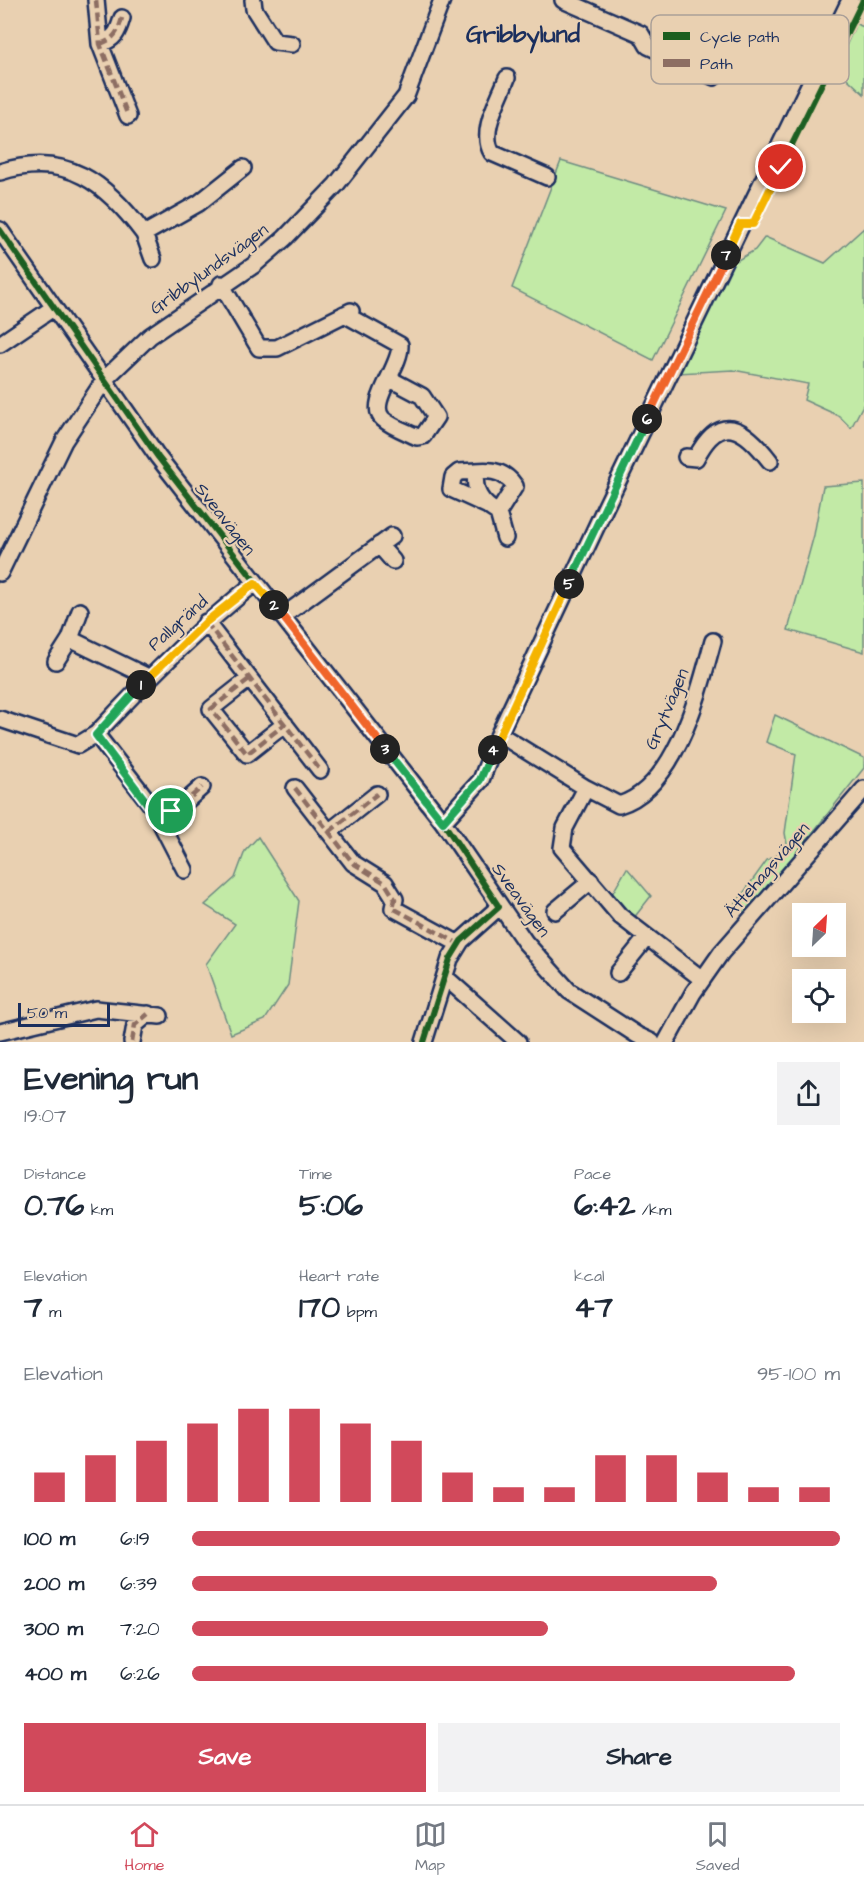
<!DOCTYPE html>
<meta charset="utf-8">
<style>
body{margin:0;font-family:"Architects Daughter",sans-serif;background:#f2f2f3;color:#1f2937;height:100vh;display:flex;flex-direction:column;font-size:22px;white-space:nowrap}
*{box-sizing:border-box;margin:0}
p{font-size:20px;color:#747a83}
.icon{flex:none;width:33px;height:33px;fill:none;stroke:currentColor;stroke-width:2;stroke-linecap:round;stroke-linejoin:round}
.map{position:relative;height:1042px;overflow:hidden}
.panel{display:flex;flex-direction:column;background:#fff;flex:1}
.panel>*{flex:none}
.needle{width:39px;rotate:25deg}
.tools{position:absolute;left:792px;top:903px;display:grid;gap:12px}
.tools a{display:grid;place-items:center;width:54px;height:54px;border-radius:0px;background:#fff;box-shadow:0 6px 24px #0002;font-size:30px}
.scale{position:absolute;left:18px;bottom:15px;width:92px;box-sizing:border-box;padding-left:6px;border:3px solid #1b2f5e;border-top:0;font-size:16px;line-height:21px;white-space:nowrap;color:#1b2f5e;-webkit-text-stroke:4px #e9d0b1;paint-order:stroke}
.pin{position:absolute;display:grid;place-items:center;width:51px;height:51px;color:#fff;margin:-26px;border:3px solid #fff;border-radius:50%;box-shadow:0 2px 6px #0007}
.km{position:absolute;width:30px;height:30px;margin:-15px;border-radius:50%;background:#222;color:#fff;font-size:16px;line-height:30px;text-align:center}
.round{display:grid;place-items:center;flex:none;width:63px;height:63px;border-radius:0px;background:#f2f2f3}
.summary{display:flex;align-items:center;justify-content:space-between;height:102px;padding:0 24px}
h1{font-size:33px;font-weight:700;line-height:45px}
.metrics{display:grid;grid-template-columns:repeat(3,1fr);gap:9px;height:102px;padding:6px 24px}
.metrics div{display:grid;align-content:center}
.metrics b{font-size:30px;font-weight:700}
.metrics small{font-size:16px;font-weight:400}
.metrics p{font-size:16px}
.chart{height:168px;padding:12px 24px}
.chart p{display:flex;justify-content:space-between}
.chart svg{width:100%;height:108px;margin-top:6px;stroke:#d1495b;stroke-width:6}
.button{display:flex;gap:12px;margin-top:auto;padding:12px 24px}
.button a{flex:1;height:69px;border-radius:0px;background:#d1495b;color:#fff;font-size:24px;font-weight:700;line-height:69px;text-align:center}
.button a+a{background:#f2f2f3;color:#1f2937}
ul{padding:0 24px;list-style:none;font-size:20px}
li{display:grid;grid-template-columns:96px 72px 1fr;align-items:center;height:45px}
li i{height:15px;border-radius:8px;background:#d1495b}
.menu{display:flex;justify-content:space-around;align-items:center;height:84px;border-top:2px solid #e0e1e3;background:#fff;font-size:16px;color:#747a83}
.menu a{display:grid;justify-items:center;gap:3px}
.menu .selected{color:#d1495b}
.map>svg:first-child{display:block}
.green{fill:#c2eaa6;stroke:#6e8c82;stroke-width:1.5}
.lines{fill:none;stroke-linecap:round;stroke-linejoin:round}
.minor-casing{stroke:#1b2f5e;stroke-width:20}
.minor{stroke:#e9d0b1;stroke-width:15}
.quiet{stroke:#8d6e63;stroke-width:4.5;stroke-dasharray:9 4.5;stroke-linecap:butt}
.cycleway-casing{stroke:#e9d0b1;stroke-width:10}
.cycleway{stroke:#1b5e20;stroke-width:6}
.split-1-casing{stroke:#fff;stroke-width:12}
.split-2-casing{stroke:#fff;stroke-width:12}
.split-3-casing{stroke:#fff;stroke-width:12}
.split-4-casing{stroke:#fff;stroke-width:12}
.split-5-casing{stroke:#fff;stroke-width:12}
.split-6-casing{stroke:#fff;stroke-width:12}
.split-7-casing{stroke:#fff;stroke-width:12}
.split-8-casing{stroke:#fff;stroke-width:12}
.split-1{stroke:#22a559;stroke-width:8}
.split-2{stroke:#f5b400;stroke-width:8}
.split-3{stroke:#f0652b;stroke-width:8}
.split-4{stroke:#22a559;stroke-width:8}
.split-5{stroke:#f5b400;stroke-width:8}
.split-6{stroke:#22a559;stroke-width:8}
.split-7{stroke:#f0652b;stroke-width:8}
.split-8{stroke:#f5b400;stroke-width:8}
.labels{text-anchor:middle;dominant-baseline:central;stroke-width:4.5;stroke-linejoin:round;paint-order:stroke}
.street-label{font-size:18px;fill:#1b2f5e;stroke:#e9d0b1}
.district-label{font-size:24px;font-weight:bold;fill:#1b2f5e;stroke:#e9d0b1}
.key{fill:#e9d0b1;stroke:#aba098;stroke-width:1.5}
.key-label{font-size:16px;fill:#1b2f5e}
</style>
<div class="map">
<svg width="864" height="1042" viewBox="0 0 864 1042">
<rect width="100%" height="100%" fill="#e9d0b1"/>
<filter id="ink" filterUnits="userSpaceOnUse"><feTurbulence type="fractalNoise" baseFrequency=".0167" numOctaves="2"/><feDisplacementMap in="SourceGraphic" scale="12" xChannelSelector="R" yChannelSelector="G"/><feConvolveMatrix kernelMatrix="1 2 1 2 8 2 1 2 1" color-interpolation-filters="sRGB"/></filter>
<g filter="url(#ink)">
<path class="green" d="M856 24 864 27V94L836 68Z
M561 161 726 211 653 360 512 288Z
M864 228V403L851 428 839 416 804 400 808 384 733 370 678 373 731 264 755 250 765 237 825 263Z
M864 483V652L788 630 814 535 823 486Z
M775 715 864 758V768L748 914 734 906 767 860 788 850 785 833 796 754 766 742Z
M258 837 299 901 288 985 265 1020 231 1034 206 964 235 924 205 905 235 878 245 851Z
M627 868 651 896 633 919 611 896Z"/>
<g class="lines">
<g class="minor-casing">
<path id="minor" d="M96 0 100 44 128 116
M253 0 254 9 275 42 292 44
M563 0 641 34 648 46 714 77
M100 44C115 39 118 32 122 18
M507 78C499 100 479 131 492 153L547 177
M0 172C67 151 106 183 144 234L199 203 243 168
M0 230 158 457 443 822 525 942 569 991 637 1035 652 1042
M144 234 153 259
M221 284 259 348H277L351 311
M344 314 400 345C401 367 366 404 383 419 392 427 407 432 417 437L423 436 436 417 422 396 390 379
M0 344 53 308
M686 457 696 458C720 411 744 427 770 461
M476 471 459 472 453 477 451 489 486 505
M498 513C481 503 473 492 476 471 491 469 506 472 515 486L498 513 505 538
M379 545 393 561
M0 573 64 441 105 379 150 336 254 265 285 238 336 185 406 96 442 0
M283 616 392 536
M206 622 320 770
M70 639 148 677
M56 661 70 639 80 611
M249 679 211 709 247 754 285 724
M0 719 78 745 96 734
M499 734 586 788 619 805C676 788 699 692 713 641
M295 788 353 863 385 883 395 899 393 908 459 944
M586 788 565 828 562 848 620 916 702 979
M156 815 182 805 202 787
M443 822 481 780 499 734 605 508 850 0
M329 832 377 794
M185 870 152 806 96 734C146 680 197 629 255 583
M555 911 591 881
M618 973 647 937
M445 977 518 1042
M0 1032 96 1009 160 1016
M132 1042 135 1025 148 1014
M424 1042 450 959 461 941 499 907
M666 1042 693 993 721 953 864 789"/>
</g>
<use href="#minor" class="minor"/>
<path class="quiet" d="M96 0 100 44 128 116
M100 44C115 39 118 32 122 18
M206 622 320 770
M249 679 211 709 247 754 285 724
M295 788 353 863 385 883 395 899 393 908 459 944
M156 815 182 805 202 787
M329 832 377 794
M132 1042 135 1025 148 1014"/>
<g class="cycleway-casing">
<path id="cycleway" d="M740 223 753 224 863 0
M0 230 158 457 443 822 499 907 461 941 450 959 424 1042
M443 822 481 780 499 734 733 238"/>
</g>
<use href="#cycleway" class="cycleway"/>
</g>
</g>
<g class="lines" filter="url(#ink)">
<g class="split-1-casing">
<path id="split-1" d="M141 685 96 735 156 815 171 811"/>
</g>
<g class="split-2-casing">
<path id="split-2" d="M141 685 206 622 255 583 274 605"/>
</g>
<g class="split-3-casing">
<path id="split-3" d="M274 605 385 749"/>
</g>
<g class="split-4-casing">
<path id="split-4" d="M385 749 443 822 480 780 493 750"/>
</g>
<g class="split-5-casing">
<path id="split-5" d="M493 750 569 584"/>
</g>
<g class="split-6-casing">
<path id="split-6" d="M569 584 647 419"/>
</g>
<g class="split-7-casing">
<path id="split-7" d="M647 419 726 255"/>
</g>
<g class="split-8-casing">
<path id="split-8" d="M726 255 740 224H753L781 167"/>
</g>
<use href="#split-1" class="split-1"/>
<use href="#split-2" class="split-2"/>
<use href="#split-3" class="split-3"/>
<use href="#split-4" class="split-4"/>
<use href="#split-5" class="split-5"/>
<use href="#split-6" class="split-6"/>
<use href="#split-7" class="split-7"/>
<use href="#split-8" class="split-8"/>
</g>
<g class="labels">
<g class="street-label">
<text transform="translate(209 269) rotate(-36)">Gribbylundsvägen</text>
<text transform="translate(225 519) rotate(52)">Sveavägen</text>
<text transform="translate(178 623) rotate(-42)">Pallgränd</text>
<text transform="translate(667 709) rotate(-67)">Grytvägen</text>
<text transform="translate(767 870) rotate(-49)">Ättehagsvägen</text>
<text transform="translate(521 900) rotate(54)">Sveavägen</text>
</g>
<g class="district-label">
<text x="523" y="35">Gribbylund</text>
</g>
</g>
<rect x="651" y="15" width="198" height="69" rx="9" class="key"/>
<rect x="663" y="32" width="27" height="8" fill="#1b5e20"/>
<rect x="663" y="59" width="27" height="8" fill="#8d6e63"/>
<g class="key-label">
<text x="700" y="42">Cycle path</text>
<text x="700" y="69">Path</text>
</g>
</svg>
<div class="tools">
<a><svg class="needle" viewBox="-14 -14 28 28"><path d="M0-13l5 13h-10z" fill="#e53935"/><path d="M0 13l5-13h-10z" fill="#747a83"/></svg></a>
<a><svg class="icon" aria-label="locate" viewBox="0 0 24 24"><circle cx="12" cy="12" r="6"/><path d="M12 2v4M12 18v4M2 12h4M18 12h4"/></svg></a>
</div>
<div class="scale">50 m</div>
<div class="pin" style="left:171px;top:811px;background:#1e9e55"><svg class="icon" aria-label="arrive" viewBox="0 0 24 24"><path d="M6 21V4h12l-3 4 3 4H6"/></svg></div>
<div class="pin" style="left:781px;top:167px;background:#d93025"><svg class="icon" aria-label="check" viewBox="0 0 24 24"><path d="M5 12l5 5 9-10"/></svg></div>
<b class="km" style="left:141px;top:685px">1</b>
<b class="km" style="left:274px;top:605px">2</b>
<b class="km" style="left:385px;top:749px">3</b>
<b class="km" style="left:493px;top:750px">4</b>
<b class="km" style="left:569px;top:584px">5</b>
<b class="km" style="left:647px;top:419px">6</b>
<b class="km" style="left:726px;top:255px">7</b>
</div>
<section class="panel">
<div class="summary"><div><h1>Evening run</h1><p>19:07</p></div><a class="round"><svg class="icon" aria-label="share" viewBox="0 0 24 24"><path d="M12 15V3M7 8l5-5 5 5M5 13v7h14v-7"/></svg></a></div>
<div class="metrics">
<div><p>Distance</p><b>0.76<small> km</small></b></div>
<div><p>Time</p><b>5:06</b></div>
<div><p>Pace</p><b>6:42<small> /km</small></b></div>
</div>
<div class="metrics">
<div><p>Elevation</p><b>7<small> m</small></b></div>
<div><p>Heart rate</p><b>170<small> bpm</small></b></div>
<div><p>kcal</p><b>47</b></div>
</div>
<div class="chart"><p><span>Elevation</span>95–100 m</p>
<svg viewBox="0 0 160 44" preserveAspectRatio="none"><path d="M5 44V32M15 44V25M25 44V19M35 44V12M45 44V6M55 44V6M65 44V12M75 44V19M85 44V32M95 44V38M105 44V38M115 44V25M125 44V25M135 44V32M145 44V38M155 44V38"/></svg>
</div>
<ul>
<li><b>100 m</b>6:19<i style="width:100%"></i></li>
<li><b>200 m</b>6:39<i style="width:81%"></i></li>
<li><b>300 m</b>7:20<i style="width:55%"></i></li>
<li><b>400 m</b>6:26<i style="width:93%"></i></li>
</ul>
<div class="button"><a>Save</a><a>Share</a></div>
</section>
<nav class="menu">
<a class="selected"><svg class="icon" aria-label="home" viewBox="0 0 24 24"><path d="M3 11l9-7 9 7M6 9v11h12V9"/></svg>Home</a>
<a><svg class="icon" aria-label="map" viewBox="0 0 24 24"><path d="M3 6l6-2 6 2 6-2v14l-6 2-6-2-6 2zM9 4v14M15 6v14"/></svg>Map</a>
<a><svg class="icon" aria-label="saved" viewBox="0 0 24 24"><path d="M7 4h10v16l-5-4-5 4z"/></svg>Saved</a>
</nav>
